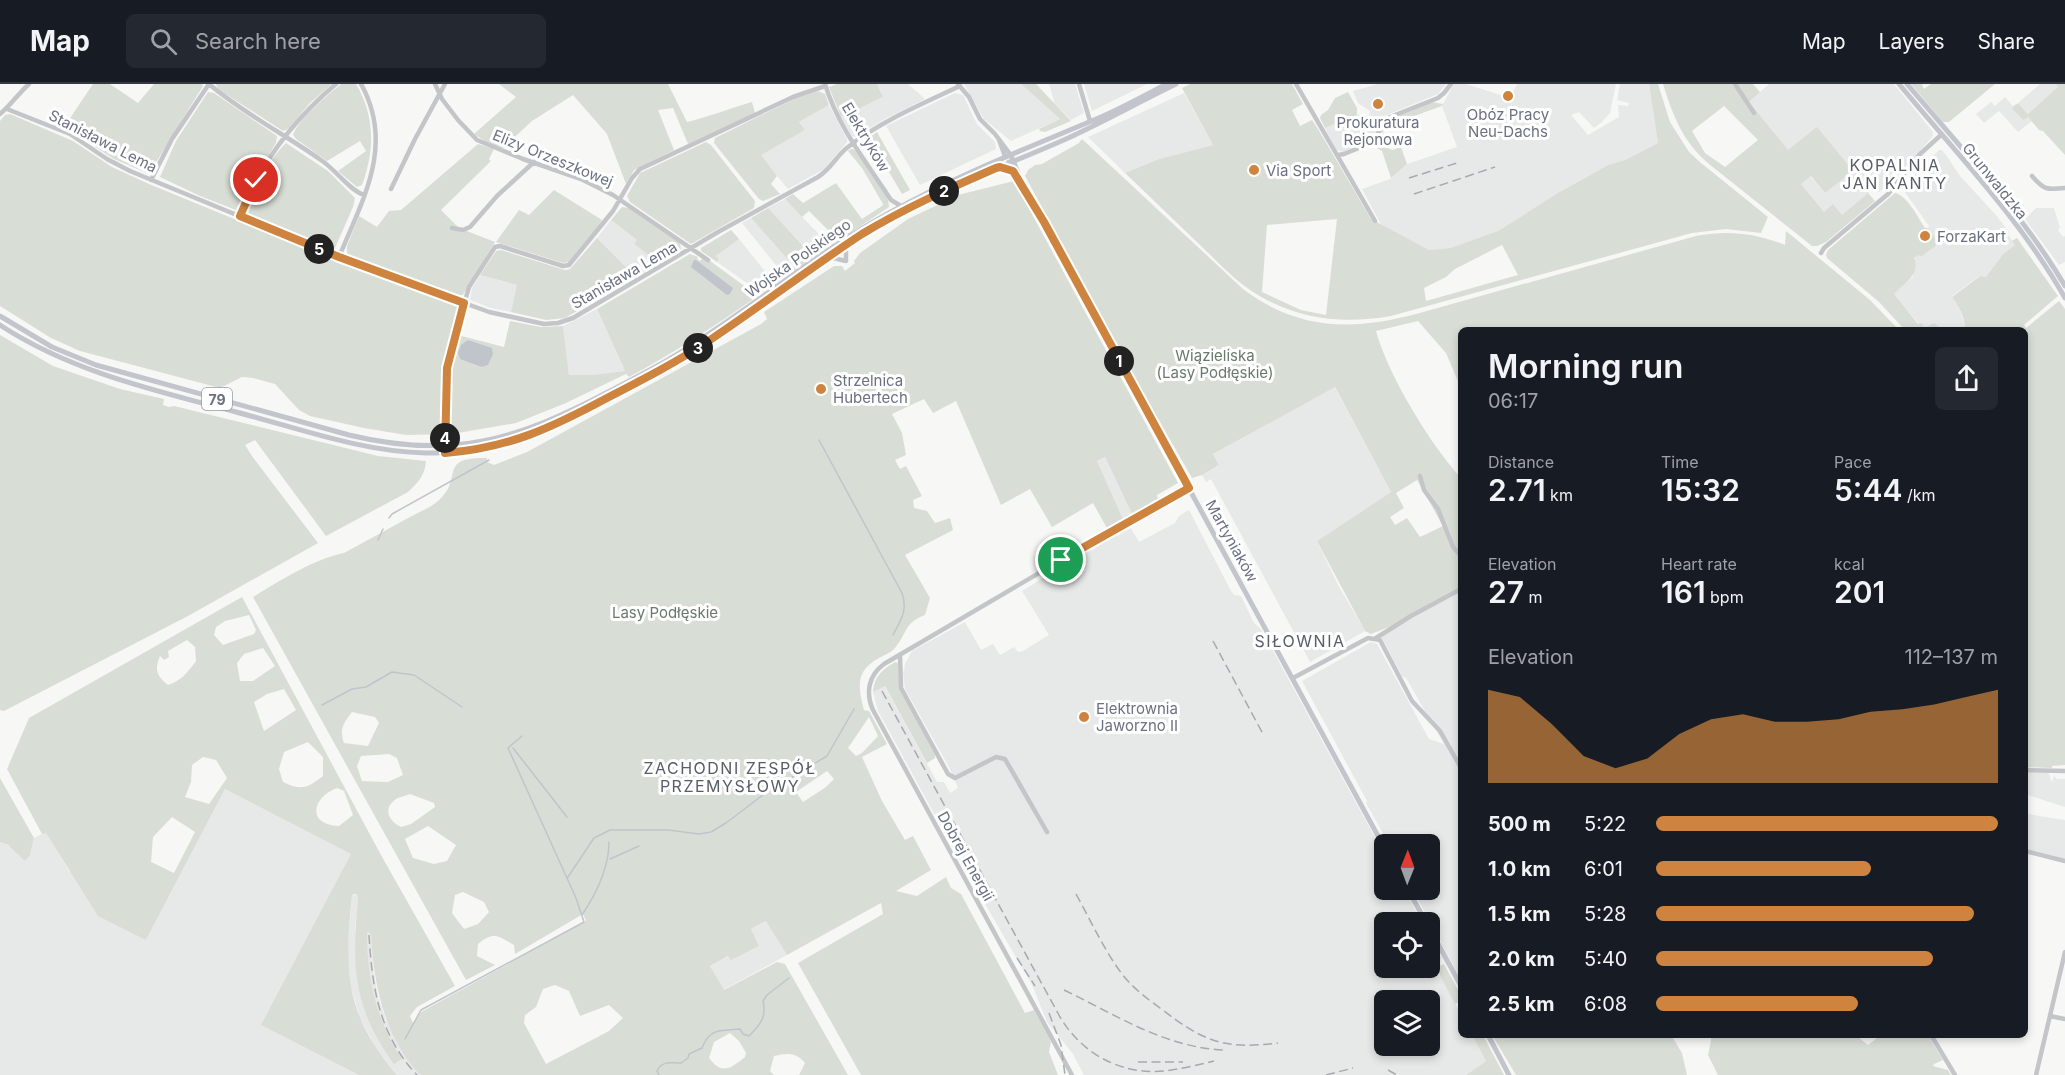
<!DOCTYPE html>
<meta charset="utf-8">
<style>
body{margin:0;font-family:Inter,sans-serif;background:#242831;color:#f1f3f6;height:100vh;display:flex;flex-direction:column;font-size:22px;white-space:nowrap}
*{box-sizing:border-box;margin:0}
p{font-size:20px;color:#9ea1a6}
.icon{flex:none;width:33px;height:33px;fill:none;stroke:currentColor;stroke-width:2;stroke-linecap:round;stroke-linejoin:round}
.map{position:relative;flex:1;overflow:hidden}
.sheet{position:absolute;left:1458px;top:243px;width:570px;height:711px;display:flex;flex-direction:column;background:#171b24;border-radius:9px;box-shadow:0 3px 9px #0003}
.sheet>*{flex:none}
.needle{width:39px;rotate:1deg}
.fabs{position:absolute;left:1374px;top:750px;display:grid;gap:12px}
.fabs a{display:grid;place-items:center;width:66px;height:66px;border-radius:9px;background:#171b24;box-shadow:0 3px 9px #0003;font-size:30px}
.pin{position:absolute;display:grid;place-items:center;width:51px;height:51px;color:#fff;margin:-26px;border:3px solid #fff;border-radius:50%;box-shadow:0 2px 6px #0007}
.km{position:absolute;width:30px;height:30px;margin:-15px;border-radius:50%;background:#222;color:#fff;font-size:16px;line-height:30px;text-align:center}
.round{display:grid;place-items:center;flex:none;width:63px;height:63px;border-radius:9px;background:#242831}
.overview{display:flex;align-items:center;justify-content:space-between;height:102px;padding:0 30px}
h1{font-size:33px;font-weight:600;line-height:45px}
.metrics{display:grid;grid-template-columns:repeat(3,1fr);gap:9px;height:102px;padding:6px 30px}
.metrics div{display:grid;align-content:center}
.metrics b{font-size:30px;font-weight:600}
.metrics small{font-size:16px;font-weight:400}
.metrics p{font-size:16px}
.chart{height:168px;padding:12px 30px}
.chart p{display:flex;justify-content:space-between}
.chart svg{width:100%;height:108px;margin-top:6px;fill:#ce843e;opacity:.7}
ul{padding:0 30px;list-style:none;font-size:20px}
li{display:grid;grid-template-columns:96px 72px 1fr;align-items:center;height:45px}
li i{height:15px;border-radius:8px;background:#ce843e}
header{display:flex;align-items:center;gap:36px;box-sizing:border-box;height:84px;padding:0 30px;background:#171b24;border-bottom:2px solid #363941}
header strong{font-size:28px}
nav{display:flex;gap:33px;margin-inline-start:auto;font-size:21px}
.search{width:420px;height:54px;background:#242831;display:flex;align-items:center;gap:15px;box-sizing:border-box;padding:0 21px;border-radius:9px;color:#9ea1a6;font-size:22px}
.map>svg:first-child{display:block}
.built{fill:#e7e8e8;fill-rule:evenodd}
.green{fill:#d8ded6;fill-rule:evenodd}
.water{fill:#c0c5cb}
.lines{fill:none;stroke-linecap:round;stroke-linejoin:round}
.stream{stroke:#c0c5cb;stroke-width:1.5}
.minor{stroke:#c4c5c9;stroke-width:4.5}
.major{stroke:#c2c5cc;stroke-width:5}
.rail{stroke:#a7a9af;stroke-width:1.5;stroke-dasharray:9 4.5;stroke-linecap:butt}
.route-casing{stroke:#fff;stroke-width:12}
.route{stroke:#ce843e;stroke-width:8}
.poi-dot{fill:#ce843e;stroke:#fff;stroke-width:2}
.labels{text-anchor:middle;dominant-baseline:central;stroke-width:6;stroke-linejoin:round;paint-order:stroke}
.shield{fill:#fff;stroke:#979ca8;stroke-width:1.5}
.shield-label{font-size:14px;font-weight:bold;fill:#6a7182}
.poi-label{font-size:15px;fill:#6a7182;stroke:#fff;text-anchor:start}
.street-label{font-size:15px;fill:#6a7182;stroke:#fff}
.park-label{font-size:15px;fill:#687a69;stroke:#fff}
.neighbourhood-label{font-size:16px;letter-spacing:1.5px;fill:#575c68;stroke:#fff}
</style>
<header>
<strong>Map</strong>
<div class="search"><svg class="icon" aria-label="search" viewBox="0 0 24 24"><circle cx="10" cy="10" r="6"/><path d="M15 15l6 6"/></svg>Search here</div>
<nav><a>Map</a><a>Layers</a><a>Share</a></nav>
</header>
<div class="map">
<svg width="2065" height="991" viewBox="0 0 2065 991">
<rect width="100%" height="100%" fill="#f7f7f5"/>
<path class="built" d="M877 0H908L925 15 883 36 856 53 852 52 841 33 883 13Z
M964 0H1021L1060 35 1011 57 984 35Z
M1049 0H1075L1084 29 1071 36 1055 20Z
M1084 0H1147L1092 27Z
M1378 0H1446L1438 10 1377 35 1369 32 1370 27 1358 19 1353 7Z
M1454 0H1466L1510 14 1517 0H1616L1610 29 1602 38 1594 44 1579 28 1571 31 1588 51 1619 33 1618 21 1628 22 1629 19 1617 16 1620 0H1649L1658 59 1625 76 1608 81 1556 110 1498 147 1450 164 1429 166 1382 142 1362 105 1390 95 1407 80 1457 63 1442 22Z
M1769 0H1894L1933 48V52L1896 94 1879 108 1872 106 1842 131 1824 128 1801 100 1810 92 1825 109 1852 86 1788 67 1749 18Z
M2040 0H2056L2059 3 2028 30 2018 19Z
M955 9 963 11 977 40 995 58 996 65 920 101 886 42Z
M1184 9 1213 61 1159 75 1125 89 1088 53Z
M2005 13 2013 22 2016 20 2032 37 2018 48 1999 27 1984 39 1976 30 1991 18 1995 22Z
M829 21 847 55V58L824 85 788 105 760 71 805 46 799 38Z
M1360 30 1363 37 1367 35 1370 37 1373 43 1380 40 1375 54 1373 56 1344 68 1336 66 1325 44Z
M1939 66H1942L1946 71 1960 92 1996 131 2009 148V152L2015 161 2003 170 1986 193 1979 192 1952 212 1959 224 1965 241V246H1943L1935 242 1925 244 1919 240 1893 210 1913 193 1914 175 1919 170 1921 173 1938 159 1927 144 1929 142 1902 104Z
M785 115 808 139 827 158 809 171 768 124Z
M2036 124H2054L2060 144 2058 146 2063 153 2065 152V178L2059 181 2025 135Z
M751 134 785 171 794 182 783 190 742 139Z
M611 136 637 156 634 160 660 180 636 193 597 154Z
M739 155 773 197 758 207 717 178 719 175 716 172Z
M480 191 518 201 511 228 491 224 470 216 472 204Z
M597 225 625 287 592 291H569L563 242Z
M1334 302 1391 408 1317 457 1338 501 1365 547 1310 578 1211 395 1206 398 1202 391 1219 381 1213 370Z
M1105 373 1132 430 1123 435 1097 377Z
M1189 426 1231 507 1234 511 1241 512 1254 539 1261 545 1384 770V806H1404L1422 838H1384V884H1430V852L1439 869 1431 874 1461 931V951H1472L1486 977 1466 991H1084L1073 970 1047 938 1032 901 954 766 878 627 873 608 884 601 937 698H944L950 709 958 704 949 683 905 605 903 590 905 580 912 567 965 538 981 566 993 560 1000 571 1014 563 1018 568 1023 567 1049 551 1022 507 1059 484 1131 444 1139 458 1175 439 1179 432ZM1384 916H1430V962H1384Z
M1459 508 1461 511V896L1413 806H1430V760H1389L1366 719 1367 717 1302 597 1371 558 1377 560 1429 655 1444 660 1406 594 1402 592 1381 552Z
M2025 687 2048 688 2052 698 2054 692 2057 695H2065V723L2025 710Z
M225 705 352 770 262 941 359 991H0V758L30 771 34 754 46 748 69 787 146 856Z
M2028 730 2065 736V777L2025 768V738Z
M357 810 358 813 355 847 371 848 374 889 378 912 386 936 404 970 420 991H397L377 966 360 934 351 903 347 872 352 812Z
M767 837 787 871 723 906 710 882 729 872 731 875 759 862 751 845Z"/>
<path class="green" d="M93 0H110L138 19 154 0H202L203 2 152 85 147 89 114 75 64 43Z
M216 0H332L310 19 288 45 283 47 224 9 218 5Z
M341 0H356C375 32 375 66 362 101L357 103 338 87 366 67 360 57 327 77 296 55 293 51C298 35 328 11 341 0Z
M499 0H668L687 38C709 33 730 24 752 18L755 29 688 60 673 24 658 26 674 66 634 86 626 100 607 50 573 11 532 37 503 64 488 59 474 50 516 13Z
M837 0H877L883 13 841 33 829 3Z
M1021 0H1036L1071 37 1045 48 1040 47 1039 45 1060 35Z
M1190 0H1292L1303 20 1292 26 1300 42 1312 36 1318 45 1371 135 1429 166 1450 164 1498 147 1556 110 1608 81 1625 76 1658 59 1649 0H1658L1670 38 1689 68 1701 79 1768 133 1761 149 1726 145 1692 149 1391 232C1341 241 1294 235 1250 206 1231 193 1215 175 1199 160 1174 136 1150 113 1125 89L1159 75 1213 61 1182 4ZM1337 135 1326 231 1301 226 1262 208 1267 141ZM1502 161 1518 191 1426 217 1424 204 1446 193 1455 185Z
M1663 0H1753L1760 8 1749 18 1788 66 1817 43 1853 87 1825 109 1811 92 1801 100 1824 128 1833 120 1842 131 1868 109 1875 117 1826 158 1817 162H1812L1709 80C1683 58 1673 32 1663 0ZM1724 22 1758 56 1725 83 1705 69 1692 47Z
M1911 0H1923L1922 1 1924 5 1931 0H1995L1949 38H1943Z
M2056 0H2065V71L2043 47 2039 46 2028 33 2023 36 2012 24 2018 19 2028 30 2058 3Z
M818 7 825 10 829 21 799 38 805 46 761 71 777 92 771 100 780 110 763 117 759 115 714 59 715 54 794 15Z
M208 8 214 9 277 52 276 59 260 85 241 122 236 126 200 112 160 93 176 57Z
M1348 8 1357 24V31L1325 44 1320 34 1321 31 1328 26 1335 14Z
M1432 18 1443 20 1442 22 1386 42 1383 47 1388 60 1378 56H1381L1384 49 1381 48 1388 36Z
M10 30 73 57 112 83 149 100 300 162 456 219 459 223V228L446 275H452L458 251 504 263 510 237 541 243 563 242 569 291H592L625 287 597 225 690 170 698 173 697 175 700 177 703 173 706 174 758 212C716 241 674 269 629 293L626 290 566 319 516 339 452 350 406 351 364 344 310 332 299 326 275 300 253 294 242 293 220 304 80 267 51 254 0 222V37L5 31Z
M877 48 910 106 902 110 869 54Z
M1082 55 1243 205C1297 246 1352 247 1416 230L1696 152C1727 146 1756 149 1785 161L1786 147 1870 216 1899 246H1461V304L1446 269 1418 237 1376 247C1388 291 1430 360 1461 394V511L1459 508 1412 534 1371 550 1365 547 1317 457 1391 408 1335 303 1213 370 1219 381 1202 391 1192 394 1134 293 1025 92 1028 86 1035 81 1042 80 1079 59ZM1417 396 1443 442 1420 453 1407 434 1395 441 1390 433 1404 424 1396 409Z
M706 58 711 61 755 117 754 124 691 160 630 118 627 112 640 89Z
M286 59 328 87 355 114 353 123 335 164 249 131 246 128C250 108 271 73 286 59Z
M478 60 494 65 489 75 491 77 441 126 459 144 495 158 463 211 457 212 347 170V162L359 132 377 143 389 127 401 126Z
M1378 61 1393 66 1401 63 1407 80 1391 94 1382 67 1377 64Z
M851 65H854C863 78 890 108 889 123L762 209 758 207 794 182 751 134 768 124 810 170 835 153 809 127 802 133 785 115 793 110 803 119 836 99 862 135 882 122 883 120 862 84 848 67Z
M1014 97 1178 399 1157 411 1158 416 1132 430 1105 373 1097 377 1123 435 1108 446 1093 419 1052 443 1030 405 1001 421 956 317 933 329 924 315 892 330 902 349 906 371 895 376 900 385 906 382 922 412 913 416 914 424 927 427 935 439 950 434 953 446 905 471 930 514 925 531C904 539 908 548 895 564 891 569 884 571 879 574 855 587 858 603 864 626L869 627 887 660 862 673 882 717 905 756 913 752 931 786 896 807 917 812 946 793 951 804 961 810 1025 929 1034 926 1050 955 1051 958 1049 968 1058 991H861L798 879 883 830 881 819 787 871 766 837 751 845 759 862 731 876 728 872 710 882 724 906 777 878 785 880 848 991H799L805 979C796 968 787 969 774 972L770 987 774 991H420C384 952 374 902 371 851L369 848H367C367 894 376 937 402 975L394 980C352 922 352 882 358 813L357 810H354L352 812C344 887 345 931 397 991H359L261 941 351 770 225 705 146 856 98 832 46 749 42 750 7 685 29 634 242 513 381 771 455 902 417 923 410 932 413 939 421 928 586 837 583 830 515 870 514 861C498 852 494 847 478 860L477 872 495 881 466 896 253 513C279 497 314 475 344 469 366 457 388 445 410 433 419 428 430 424 438 417 465 394 436 373 487 374V378L494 381 527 368 761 240 767 235 764 228 834 182H842L845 187 855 179 854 177 860 169 908 135 958 111ZM249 531 256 546 254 550 223 561 214 551 216 543 225 537ZM187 556 195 563 196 577C188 588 181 597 168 601 157 592 154 586 160 572L164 576 169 573 168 567ZM263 564 275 582 253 597H240L237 579 244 570ZM284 605 296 626 264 647 254 618 267 610ZM352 628 375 633 379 639 368 662 344 659C339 645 344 638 352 628ZM869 633 878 652 862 669 856 672 848 664ZM308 658 323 673V692C308 704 301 707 283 698L279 685 284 668ZM389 670 397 674 403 691 388 698 362 697 357 682 361 672ZM203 673 216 676 227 694 209 720 185 713 191 698 192 681ZM827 687 834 695 826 703 803 718 796 708ZM337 704 344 707 353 731 339 742C307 741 311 714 337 704ZM410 710 434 719 435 723 411 740 401 743C389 737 382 725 396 715 399 713 406 712 410 710ZM172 733 195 748 174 789 151 778 153 753ZM428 742 456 761 447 777 434 780 413 774 405 755ZM463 808 484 818 489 828 478 840 464 845 452 829 455 811ZM555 901 569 907 580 932 609 921 623 934 609 947 546 980 524 939 525 931 536 923 543 905ZM730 949 739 957 746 969 745 973C730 985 722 991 709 974L714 958Z
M554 106 602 136 598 143 569 178 563 179 496 158 519 126 529 131Z
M1895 109C1908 112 1918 134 1925 144H1927L1939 159 1921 173 1919 171 1914 174C1921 191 1904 199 1894 210L1918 240 1921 239 1925 244 1934 239 1943 246H1962H1905L1879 218 1827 174 1826 171 1828 166Z
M622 123 629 124 680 159 681 165 660 180 634 160 637 156 611 136Z
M731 146 739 155 716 172 719 175 717 178 701 167V164Z
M597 154 636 193 565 234 546 236 511 228 517 201 480 191 496 167 501 166 565 186 570 185Z
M2017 154 2058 212 2024 241 2026 244 2059 217 2065 225V681L2052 682V684L2025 683V246H1965C1966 235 1958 221 1952 213L1980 192 1986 193 2003 170 2015 161 2012 157Z
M0 251 53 282 120 305 164 315 163 321 169 323 174 322 378 372 426 377C425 391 418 399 408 408L326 452 255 356 245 361 252 372 318 459 188 532 4 627 0 626Z
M895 578 898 579 900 606 935 671V674L927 679 885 602 873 608C874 592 883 585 895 578Z
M0 694 34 754 30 771 25 777 8 761 0 758Z
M1439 869 1441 875 1436 877 1439 882 1444 880 1461 911V917L1455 920 1431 874Z
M1472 951H1483L1504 991H1466L1486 977Z
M1492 951H1671L1682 969 1687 991H1516Z
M1712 951H1861L1859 954 1868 961 1881 951H1928L1943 976 1934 980 1933 982 1948 986 1951 991H1718L1708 971Z"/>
<path class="water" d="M694 176H696L733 204 730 210 727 211 691 183Z
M468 256 492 264 493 270 488 281 482 283 460 275 458 269 461 261Z"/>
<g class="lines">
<path class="stream" d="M819 356 902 509C908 526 901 536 893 551
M389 434 392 430 489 376
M378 456 383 445
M322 621 352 605 366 603 392 588 414 591 462 623
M513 664 567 733
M610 775 639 762
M568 793 594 754 610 746H668L699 750 711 748 726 739 764 710 827 672 854 625
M582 831C596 810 609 784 609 758
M405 955 421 926 584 838 576 814 508 664 522 652
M659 991 657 987C662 976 672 979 681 979L688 974 689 970 702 964C710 943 722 947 740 945L743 950 749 952C760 941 767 933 763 917L767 911 789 894"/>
<path class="minor" d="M209 0C243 29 284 50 321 76 336 86 348 105 364 111
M435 0 442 15 458 36 477 56 523 75 581 95 613 111 708 176
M825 0C838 43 867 79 891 116L901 122
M958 0 969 13 980 35 995 50 1010 70
M1079 0 1090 37
M1296 0 1375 137
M1735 0 1754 29
M7 25 70 50 107 75 130 87 339 173 489 228 544 240 558 239 573 234 718 148 818 93C831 85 837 71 848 63 881 37 922 20 960 2
M0 30C10 22 18 10 29 0
M999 56 1005 72
M1338 71 1344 70 1374 58 1385 35 1438 14 1444 9 1451 0
M2032 92C2044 106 2047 106 2065 104
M151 96 172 55 209 0
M391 105 415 55 445 0
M240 132C260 80 293 36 336 0
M452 144 463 146 470 143 497 112 534 78
M1821 169 1824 164 1888 110 1920 70 1941 51
M339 173C363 115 395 61 361 0
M829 173 846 177V161
M445 361 446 298 450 269 469 203 495 163 500 162 563 182 569 181 613 127 632 94 640 85 793 13 825 2
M1420 392 1424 406 1438 425 1453 463 1461 472
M1376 554 1411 532 1461 505
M900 571 901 604 948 690 955 694 996 673 1005 675 1047 748
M1293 594 1368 554 1380 556 1412 617 1440 647 1461 684
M2025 686 2065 687
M2025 767 2065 777
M2050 932 2065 935
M1931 951 1955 991
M1072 991 873 626C865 608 869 591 884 580L1056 479 1189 404
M2036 991 2065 868"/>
<path class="major" d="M1899 0C1956 69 2021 136 2065 214
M1907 0C1962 65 2022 129 2065 202
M1012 74 1021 96
M1009 78 1044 138 1384 763
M0 232 52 263 96 281 349 351C452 376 517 356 608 308 642 290 676 273 707 251 768 211 825 164 889 129 957 91 1030 63 1101 33 1124 23 1145 11 1167 0
M0 241C72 288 154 306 236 328 298 344 362 368 426 369 494 371 545 347 604 316 638 298 673 280 706 259 764 221 818 177 877 141 937 106 1003 83 1066 55 1103 38 1139 18 1176 0
M1408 806 1426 838
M1430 845 1461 902
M1488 951 1509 991"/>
<path class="rail" d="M1409 94 1460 78
M1414 110 1495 83
M1213 557 1263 650
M882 607 1060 933C1082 970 1121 991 1164 987 1181 985 1198 981 1214 977
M1076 810C1091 837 1104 866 1122 890 1133 904 1146 914 1160 924 1203 957 1223 966 1278 959
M369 851C372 903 379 951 417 991
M1017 874 1035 902
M1064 906C1114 930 1166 964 1224 966
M1049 929 1061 961 1065 991
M1138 978H1183
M1388 986 1397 991
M1326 991 1353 984"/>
</g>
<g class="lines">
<g class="route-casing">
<path id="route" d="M256 96 240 132 339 173 464 219 447 284 445 369C509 364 551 344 607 314 642 296 677 278 710 256 761 222 810 184 862 150 905 124 950 104 996 84L1000 83 1013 87 1044 138 1189 404 1061 476"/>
</g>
<use href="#route" class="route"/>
</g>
<g class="poi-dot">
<circle cx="1508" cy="12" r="6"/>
<circle cx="1378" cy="20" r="6"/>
<circle cx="1254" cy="86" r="6"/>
<circle cx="1925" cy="152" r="6"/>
<circle cx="821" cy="305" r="6"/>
<circle cx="1084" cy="633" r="6"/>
</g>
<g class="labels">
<rect class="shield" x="202" y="304" width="30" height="22" rx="4.5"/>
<g class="shield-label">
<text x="217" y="315">79</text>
</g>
<g class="poi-label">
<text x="1508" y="30" text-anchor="middle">Obóz Pracy<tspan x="1508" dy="17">Neu-Dachs</tspan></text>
<text x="1378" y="38" text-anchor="middle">Prokuratura<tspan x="1378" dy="17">Rejonowa</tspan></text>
<text x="1266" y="86">Via Sport</text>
<text x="1937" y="152">ForzaKart</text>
<text x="833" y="296">Strzelnica<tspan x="833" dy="17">Hubertech</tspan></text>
<text x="1096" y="624">Elektrownia<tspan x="1096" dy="17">Jaworzno II</tspan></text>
</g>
<g class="street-label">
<text transform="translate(866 53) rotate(59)">Elektryków</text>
<text transform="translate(103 57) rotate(27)">Stanisława Lema</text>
<text transform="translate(553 74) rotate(22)">Elizy Orzeszkowej</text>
<text transform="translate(1995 97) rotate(51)">Grunwaldzka</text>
<text transform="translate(798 174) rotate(-35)">Wojska Polskiego</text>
<text transform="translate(624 191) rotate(-30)">Stanisława Lema</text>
<text transform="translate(1232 457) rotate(61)">Martyniaków</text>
<text transform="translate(966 772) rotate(61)">Dobrej Energii</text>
</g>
<g class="park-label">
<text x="1215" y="271">Wiązieliska<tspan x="1215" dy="17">(Lasy Podłęskie)</tspan></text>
<text x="665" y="528">Lasy Podłęskie</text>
</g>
<g class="neighbourhood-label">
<text x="1895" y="81">KOPALNIA<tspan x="1895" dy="18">JAN KANTY</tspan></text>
<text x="1300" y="557">SIŁOWNIA</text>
<text x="730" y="684">ZACHODNI ZESPÓŁ<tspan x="730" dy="18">PRZEMYSŁOWY</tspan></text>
</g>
</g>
</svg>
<div class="fabs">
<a><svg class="needle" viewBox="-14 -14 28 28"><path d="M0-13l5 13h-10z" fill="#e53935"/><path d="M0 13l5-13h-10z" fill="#9ea1a6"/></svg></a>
<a><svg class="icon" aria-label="locate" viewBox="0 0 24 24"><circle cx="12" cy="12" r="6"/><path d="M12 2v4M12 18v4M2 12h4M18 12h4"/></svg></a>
<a><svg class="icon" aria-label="layers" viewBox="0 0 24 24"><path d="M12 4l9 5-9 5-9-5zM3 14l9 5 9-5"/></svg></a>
</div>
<div class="pin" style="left:1061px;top:476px;background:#1e9e55"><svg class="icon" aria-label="arrive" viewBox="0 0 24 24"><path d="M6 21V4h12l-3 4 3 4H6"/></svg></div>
<div class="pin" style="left:256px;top:96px;background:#d93025"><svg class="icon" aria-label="check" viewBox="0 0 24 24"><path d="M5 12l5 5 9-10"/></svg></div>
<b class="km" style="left:1119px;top:277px">1</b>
<b class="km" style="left:944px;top:107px">2</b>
<b class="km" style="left:698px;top:264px">3</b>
<b class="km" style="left:445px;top:354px">4</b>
<b class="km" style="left:319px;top:165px">5</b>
<section class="sheet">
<div class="overview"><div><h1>Morning run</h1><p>06:17</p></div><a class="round"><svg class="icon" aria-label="share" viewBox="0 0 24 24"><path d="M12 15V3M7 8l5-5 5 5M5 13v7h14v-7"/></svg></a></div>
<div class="metrics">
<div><p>Distance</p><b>2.71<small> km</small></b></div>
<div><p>Time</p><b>15:32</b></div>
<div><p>Pace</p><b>5:44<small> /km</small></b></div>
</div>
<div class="metrics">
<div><p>Elevation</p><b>27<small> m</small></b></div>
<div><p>Heart rate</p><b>161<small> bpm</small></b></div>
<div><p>kcal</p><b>201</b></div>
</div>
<div class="chart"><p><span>Elevation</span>112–137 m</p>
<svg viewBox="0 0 160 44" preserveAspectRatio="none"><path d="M0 44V6L10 9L20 20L30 33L40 38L50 34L60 24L70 18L80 16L90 19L100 19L110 18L120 15L130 14L140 12L150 9L160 6V44z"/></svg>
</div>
<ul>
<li><b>500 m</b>5:22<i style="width:100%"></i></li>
<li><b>1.0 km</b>6:01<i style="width:63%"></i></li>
<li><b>1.5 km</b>5:28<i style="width:93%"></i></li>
<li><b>2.0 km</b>5:40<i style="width:81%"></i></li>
<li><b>2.5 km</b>6:08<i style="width:59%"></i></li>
</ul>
</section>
</div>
